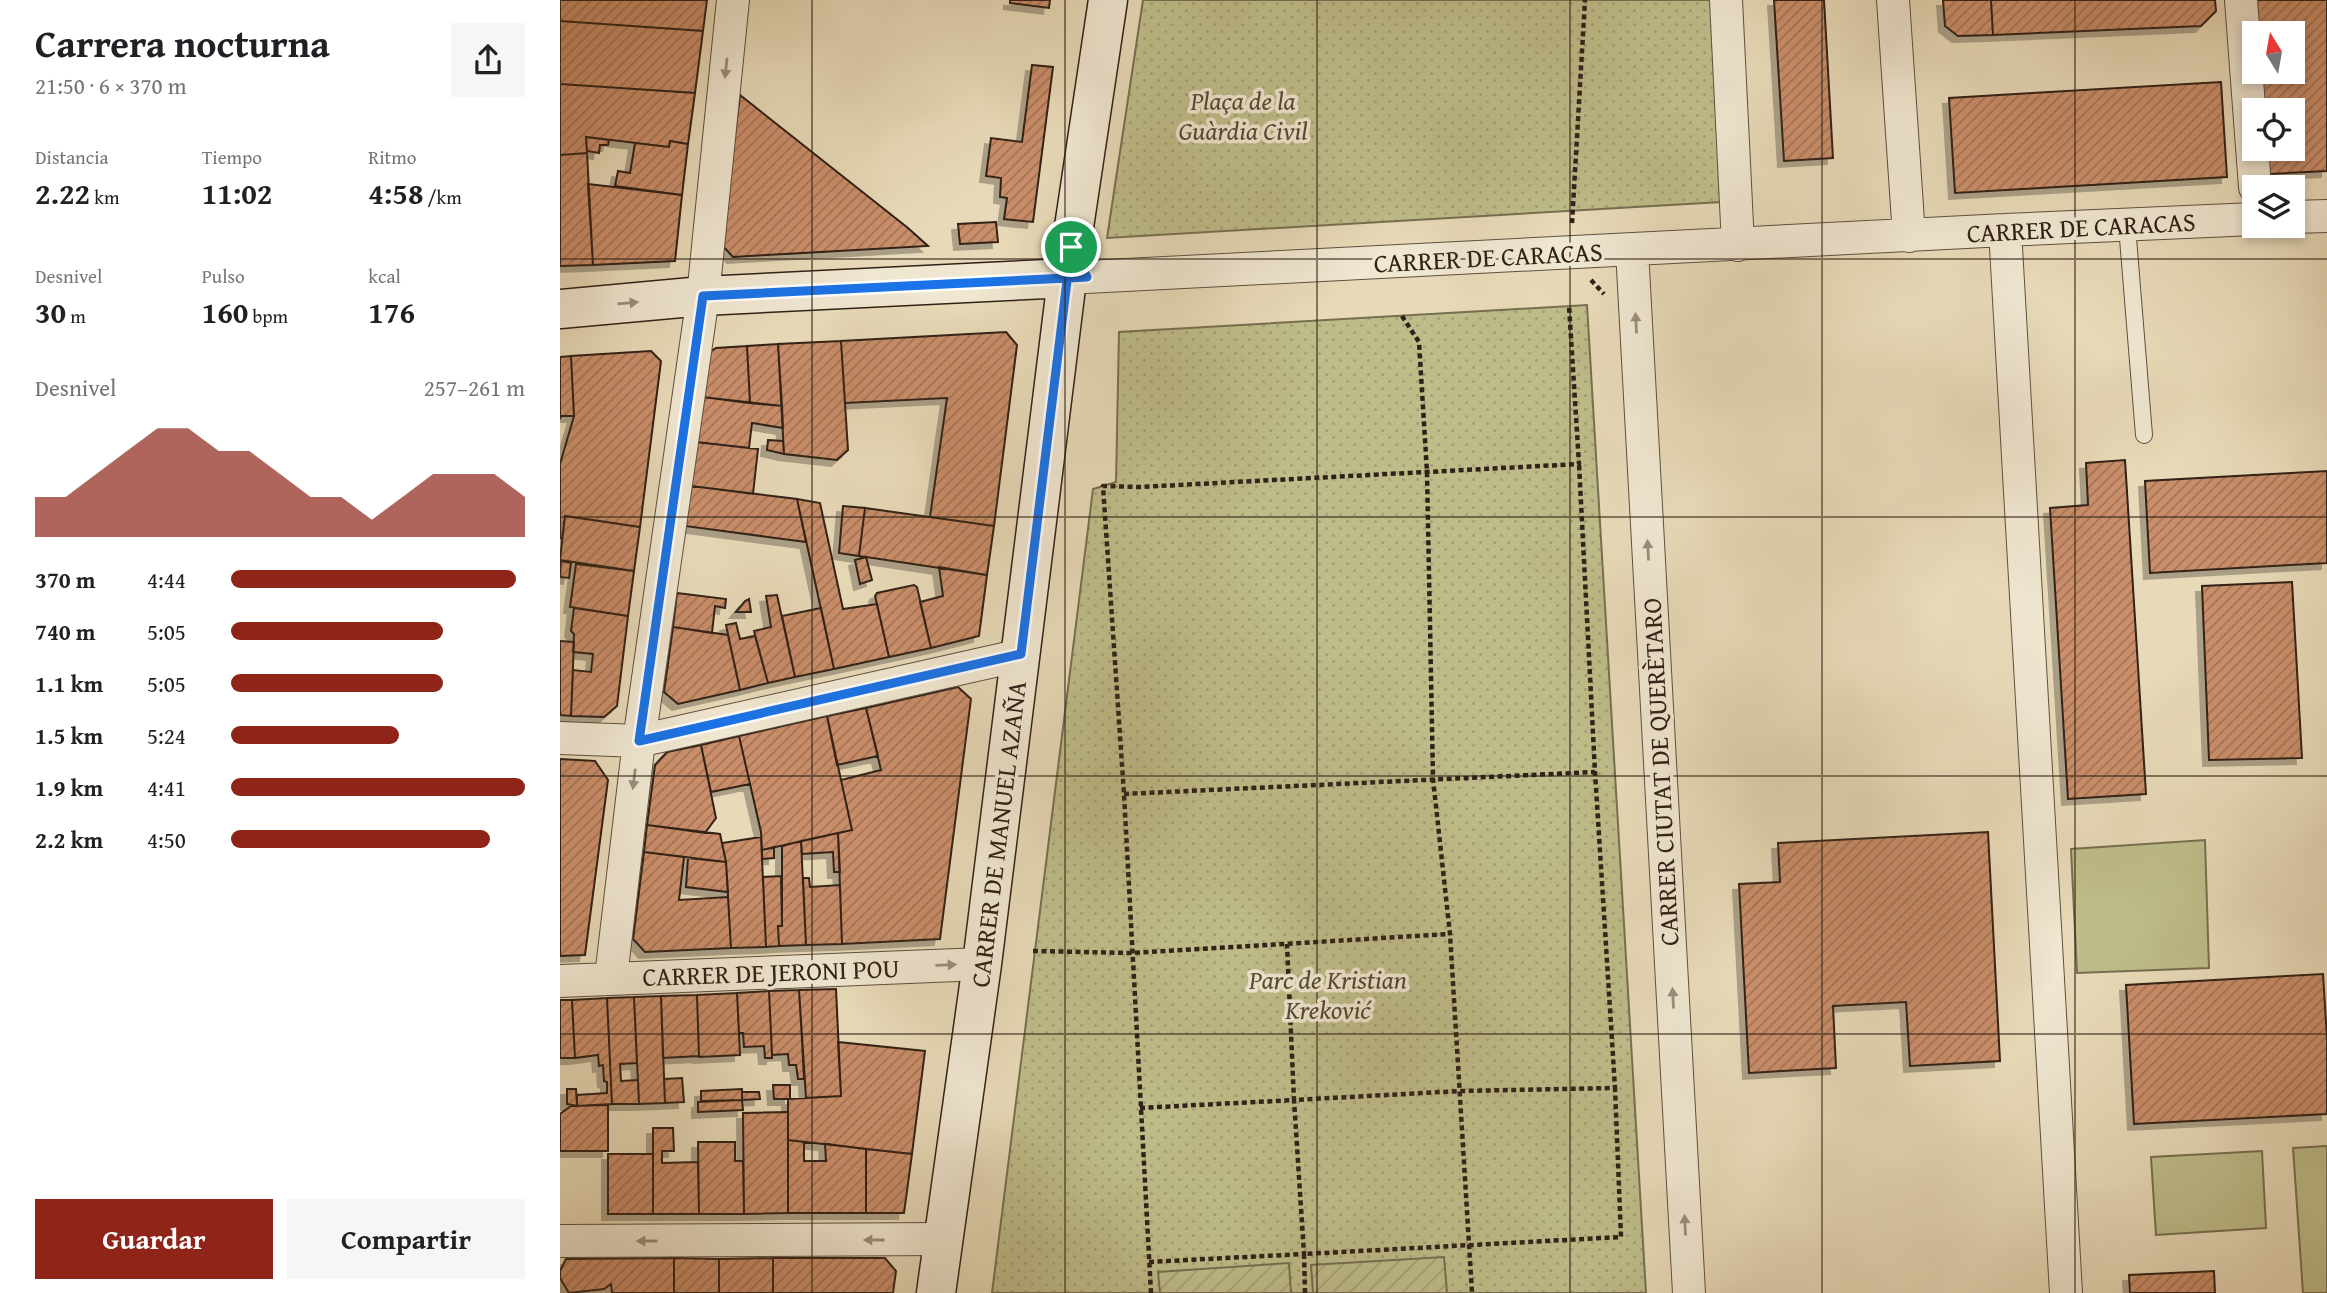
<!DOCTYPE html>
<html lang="es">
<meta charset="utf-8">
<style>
body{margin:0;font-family:"Gentium Book Plus",serif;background:#f6f6f6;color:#202124;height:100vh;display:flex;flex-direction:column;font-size:26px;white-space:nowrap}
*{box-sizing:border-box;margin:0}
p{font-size:23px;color:#757577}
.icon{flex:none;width:38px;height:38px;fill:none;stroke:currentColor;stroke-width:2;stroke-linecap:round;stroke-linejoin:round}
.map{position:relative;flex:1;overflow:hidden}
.sheet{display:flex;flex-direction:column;background:#fff;width:560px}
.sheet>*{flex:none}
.needle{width:46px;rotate:349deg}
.buttons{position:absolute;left:1682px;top:21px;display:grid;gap:14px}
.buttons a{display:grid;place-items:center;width:63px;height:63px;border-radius:0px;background:#fff;box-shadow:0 4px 10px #0003;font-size:35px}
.pin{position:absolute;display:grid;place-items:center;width:60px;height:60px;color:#fff;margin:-30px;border:4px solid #fff;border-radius:50%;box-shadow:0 2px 7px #0007}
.round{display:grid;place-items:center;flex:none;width:74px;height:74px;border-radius:0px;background:#f6f6f6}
.overview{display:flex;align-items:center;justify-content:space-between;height:119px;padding:0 35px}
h1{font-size:38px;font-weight:600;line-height:52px}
.stats{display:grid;grid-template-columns:repeat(3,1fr);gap:10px;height:119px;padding:7px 35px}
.stats div{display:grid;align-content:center}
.stats b{font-size:30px;font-weight:600}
.stats small{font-size:19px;font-weight:400}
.stats p{font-size:19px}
.chart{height:196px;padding:14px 35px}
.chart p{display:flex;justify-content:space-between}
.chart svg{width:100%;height:126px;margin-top:7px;fill:#8f2418;opacity:.7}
.cta{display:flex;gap:14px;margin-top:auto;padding:14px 35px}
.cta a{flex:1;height:80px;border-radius:0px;background:#8f2418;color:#fff;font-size:28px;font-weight:600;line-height:80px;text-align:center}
.cta a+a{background:#f6f6f6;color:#202124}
ul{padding:0 35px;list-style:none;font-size:23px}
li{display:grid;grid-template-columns:112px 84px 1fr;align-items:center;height:52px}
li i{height:18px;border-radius:9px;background:#8f2418}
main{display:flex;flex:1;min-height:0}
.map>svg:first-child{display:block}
.grass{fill:#bebd8a;stroke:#776f51;stroke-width:2}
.park{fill:url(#park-dots);stroke:#776f51;stroke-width:2}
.garden{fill:url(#garden-furrows);stroke:#776f51;stroke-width:2}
.building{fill:url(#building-hatch);stroke:#302118;stroke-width:2;filter:url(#shadow)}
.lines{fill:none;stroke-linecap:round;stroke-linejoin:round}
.lane-casing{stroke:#5e4f40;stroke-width:18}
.street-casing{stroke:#5e4f40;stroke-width:34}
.secondary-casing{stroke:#302118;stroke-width:41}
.path{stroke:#302118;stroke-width:4.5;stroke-dasharray:5 3.5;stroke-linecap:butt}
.lane{stroke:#f0e7d1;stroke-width:16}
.street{stroke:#f0e7d1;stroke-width:32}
.secondary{stroke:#f0e7d1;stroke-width:38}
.oneway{fill:#9a8e7e}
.route-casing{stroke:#fff;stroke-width:14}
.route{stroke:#1a73e8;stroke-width:9}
.grid{fill:none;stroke:#302118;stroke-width:2;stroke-opacity:0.55}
.labels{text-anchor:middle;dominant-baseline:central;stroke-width:7;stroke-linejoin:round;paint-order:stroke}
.park-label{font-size:26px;font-style:italic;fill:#544834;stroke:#f0e7d1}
.street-label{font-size:26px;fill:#302118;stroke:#f0e7d1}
</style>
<main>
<section class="sheet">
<div class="overview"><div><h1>Carrera nocturna</h1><p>21:50 · 6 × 370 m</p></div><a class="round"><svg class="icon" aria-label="share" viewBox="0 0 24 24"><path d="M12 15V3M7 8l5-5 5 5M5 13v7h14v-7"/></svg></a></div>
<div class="stats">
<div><p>Distancia</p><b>2.22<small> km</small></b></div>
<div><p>Tiempo</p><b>11:02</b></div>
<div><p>Ritmo</p><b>4:58<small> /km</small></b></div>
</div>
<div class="stats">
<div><p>Desnivel</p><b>30<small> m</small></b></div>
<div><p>Pulso</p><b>160<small> bpm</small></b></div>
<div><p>kcal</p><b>176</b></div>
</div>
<div class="chart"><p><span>Desnivel</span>257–261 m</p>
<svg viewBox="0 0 160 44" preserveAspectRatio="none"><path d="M0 44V30L10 30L20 22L30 14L40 6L50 6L60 14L70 14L80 22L90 30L100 30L110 38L120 30L130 22L140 22L150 22L160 30V44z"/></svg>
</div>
<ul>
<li><b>370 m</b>4:44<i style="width:97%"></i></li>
<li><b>740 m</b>5:05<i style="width:72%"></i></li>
<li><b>1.1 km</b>5:05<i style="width:72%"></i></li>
<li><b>1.5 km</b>5:24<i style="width:57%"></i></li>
<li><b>1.9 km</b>4:41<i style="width:100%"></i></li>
<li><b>2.2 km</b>4:50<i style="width:88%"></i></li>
</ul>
<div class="cta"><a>Guardar</a><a>Compartir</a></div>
</section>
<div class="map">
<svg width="1767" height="1293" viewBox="0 0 1767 1293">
<defs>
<pattern id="park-dots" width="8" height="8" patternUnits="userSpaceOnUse" patternTransform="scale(1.75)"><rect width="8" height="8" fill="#bebd8a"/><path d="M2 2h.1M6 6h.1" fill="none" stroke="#a4a276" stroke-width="1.8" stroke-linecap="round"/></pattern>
<pattern id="garden-furrows" width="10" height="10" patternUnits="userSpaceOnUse" patternTransform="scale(1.75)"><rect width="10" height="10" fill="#bebd8a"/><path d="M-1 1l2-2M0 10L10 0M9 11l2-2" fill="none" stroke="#a4a276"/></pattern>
<pattern id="building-hatch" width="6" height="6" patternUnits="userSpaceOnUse" patternTransform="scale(1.75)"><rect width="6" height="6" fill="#ca8e6a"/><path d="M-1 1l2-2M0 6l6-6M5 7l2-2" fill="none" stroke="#a47456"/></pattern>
<filter id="shadow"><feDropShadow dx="-6" dy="6" stdDeviation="0" flood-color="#0004"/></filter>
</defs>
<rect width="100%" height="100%" fill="#e8dab8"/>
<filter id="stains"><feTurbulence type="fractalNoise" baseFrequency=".00286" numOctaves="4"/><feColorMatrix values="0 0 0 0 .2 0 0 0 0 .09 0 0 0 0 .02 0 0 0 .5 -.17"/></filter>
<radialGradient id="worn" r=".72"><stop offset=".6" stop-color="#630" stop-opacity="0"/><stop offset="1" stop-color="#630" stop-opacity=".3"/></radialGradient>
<path class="grass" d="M1645 840 1649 968 1517 973 1511 849Z
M1767 1146V1293H1743L1733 1148Z
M1702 1151 1706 1228 1596 1235 1591 1157Z"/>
<path class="park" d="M583 0H1152L1161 202 547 238Z
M1027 305 1086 1293H432L533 489 556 482 559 332Z"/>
<path class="garden" d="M884 1257 887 1293H753L751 1265Z
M729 1263 731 1293H600L598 1272Z"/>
<path class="building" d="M0 0H147L143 31 0 21Z
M450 0H490L489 8 450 3Z
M1214 0H1264L1273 158 1224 161Z
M1383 0H1431L1433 35 1398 36 1385 26Z
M1431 0H1655L1656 11 1641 26 1433 35Z
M1696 0H1767V171L1709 174 1707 149H1732V110H1704L1701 72H1732V33H1698Z
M0 21 143 31 135 93 0 84Z
M472 65 493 67 473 222 444 219 447 198 440 197 441 178 426 176 431 138 462 142Z
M1661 82 1667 177 1395 193 1389 98Z
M0 84 135 93 128 144 110 141 109 147 26 137 27 153 0 155Z
M180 95 348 228 368 246 173 257 161 244Z
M26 137 49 140 48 145H40L39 153 27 151Z
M110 141 128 144 122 195 55 186 58 171 70 173 75 143 109 147Z
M27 153 33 265 0 266V155Z
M28 184 122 195 115 261 33 265Z
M436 222 438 242 400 244 398 224Z
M446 332 457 345 434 526 370 517 387 398 285 403 281 341Z
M281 341 288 450 277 460 224 454 218 344Z
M218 344 222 406 190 403 187 346Z
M187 346 190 403 142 397 147 354 156 348Z
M91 351 101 361 80 527 5 516 2 539 0 538V464L14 416 11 356Z
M11 356 14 416H1L0 419V357Z
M142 397 222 406 223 428 192 423 189 448 136 442Z
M208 440 223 441 224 454 207 450Z
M136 442 198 449 193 494 131 486Z
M1565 460 1586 794 1508 799 1490 508 1528 505 1526 463Z
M1767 471V563L1590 573 1585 481Z
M131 486 237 499 246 542 125 526Z
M237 499 260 503 283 609 317 604 329 657 274 669Z
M283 506 305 508 299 556 279 553Z
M305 508 434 526 427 575 299 556Z
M5 516 80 527 74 571 0 560Z
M306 557 312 580 300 584 295 560Z
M1 561 11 563 9 578 0 577Z
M16 564 74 571 68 616 10 607Z
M379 567 427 575 419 636 371 648 360 602 383 596Z
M1732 582 1742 758 1649 760 1642 586Z
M354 585 357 587 371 648 329 657 315 596 317 593Z
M117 593 166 599 165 608 155 606 152 633 113 627Z
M217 595 235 677 208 683 194 631 211 627 206 596Z
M189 599 191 612H176L185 601Z
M14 608 68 616 57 706 44 717 11 716 13 670 31 672 33 654 13 652 14 634 11 631Z
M261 608 274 669 235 677 222 616Z
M176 623 180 639 195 636 208 683 180 690 166 625Z
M113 627 168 635 180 690 118 704 104 692Z
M0 641 14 642 11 716 0 715Z
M398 687 411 699 380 939 282 944 278 833 292 830 281 780 321 770 306 708Z
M306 708 318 756 277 765 267 716Z
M267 716 292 830 202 850 201 832 179 736Z
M179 736 190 784 151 792 141 745Z
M141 745 156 818 145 833 87 825 95 765 107 752Z
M0 759 35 761 48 780 25 955 0 956Z
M87 825 160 834 166 862 84 852Z
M1428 832 1440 1061 1350 1066 1346 1002 1273 1006 1276 1068 1189 1073 1179 884 1220 882 1218 843Z
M278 833 280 872H274L273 852 242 854 241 841Z
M201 837 206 947 171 948 166 862 162 843Z
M241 841 246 945 219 946 218 926H222V846Z
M214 847V858L202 859V850Z
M84 852 124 857 119 900 168 897 171 948 85 952 73 939Z
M128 858 166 862 168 892 126 887Z
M221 876 222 926H218L219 946 206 947 203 877Z
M243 878H249L250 887 280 885 282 944 246 945Z
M1763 974 1767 1038V1114L1574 1124 1566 985Z
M276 989 281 1096 246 1098 239 990Z
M239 990 242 1040 244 1079H238L236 1065H229L228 1054 212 1055 209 991Z
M209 991 212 1055V1058H205L204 1046 184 1047 183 1033H179L177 993Z
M177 993 180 1055 139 1057 137 995Z
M137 995 139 1056 103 1058 101 996Z
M101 996 105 1103 79 1104 74 997Z
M74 997 77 1063 60 1064 61 1081 78 1080 79 1104H52L47 998Z
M47 998 52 1104 17 1106V1095L47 1093V1082L44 1081 43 1065 39 1066 38 1055 15 1058 12 1000Z
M0 1000H12L15 1058H0Z
M278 1042 365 1051 352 1154 228 1140V1099L281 1096Z
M122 1078 124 1102 105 1103 104 1079Z
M213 1085H230V1099H214Z
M7 1089H16L17 1106 7 1104Z
M182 1089V1100L141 1101V1091Z
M182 1092H199L200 1099 182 1100Z
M182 1100 183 1110 138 1112V1102Z
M48 1105V1151H0V1114L11 1106Z
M228 1112V1213L184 1214 183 1113Z
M93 1128H113L114 1151H102V1163L138 1162 139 1214H93Z
M228 1140 244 1142V1161H266L265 1144 306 1149V1213H228Z
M138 1142H175V1161H183L184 1214H139Z
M306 1149 352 1154 344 1213H306Z
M48 1154H93V1214H48Z
M114 1258V1293H52L51 1284 44 1289 9 1293 0 1278V1271L6 1259Z
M114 1258 159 1259V1293H114Z
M213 1258H325L336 1271 333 1293H213Z
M213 1258V1293H159V1259Z
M1654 1271 1655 1293H1570L1569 1275Z"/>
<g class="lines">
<g class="lane-casing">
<path id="lane" d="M1567 226 1584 435"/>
</g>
<g class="street-casing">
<path id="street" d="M1166 0 1178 245
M1333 0 1349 236
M1681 0 1695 187
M1732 217 1767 216
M1445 230 1506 1293
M1072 250 1129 1293
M507 278 1445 230 1694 219
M0 738 79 741 461 655
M51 977 79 741 143 296 173 0
M0 981 422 964
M0 1241 383 1239"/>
</g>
<g class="secondary-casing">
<path id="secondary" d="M0 309 143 296 507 278
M376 1293 422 964 511 247 548 0"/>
</g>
<path class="path" d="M1012 223 1025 0
M1031 280 1044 294
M842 316 859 342 867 472 873 779 890 934 912 1293
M564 794 1035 772 1019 464
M473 951 572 953 890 934
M580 1108 734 1100 727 944
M589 1262 744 1254 734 1100 900 1091 1055 1088 1035 772
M591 1293 564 794 543 486 580 487 1019 464 1009 306
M745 1293 744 1254 1061 1237 1055 1088"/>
<use href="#lane" class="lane"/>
<use href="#street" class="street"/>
<use href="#secondary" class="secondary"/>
</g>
<defs><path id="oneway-solid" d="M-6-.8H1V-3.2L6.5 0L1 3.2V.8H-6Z" transform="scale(1.75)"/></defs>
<g class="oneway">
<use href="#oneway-solid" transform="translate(166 68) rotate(96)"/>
<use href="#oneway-solid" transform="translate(68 303) rotate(-5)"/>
<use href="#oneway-solid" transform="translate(1076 323) rotate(-93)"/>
<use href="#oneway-solid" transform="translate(1088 550) rotate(-93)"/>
<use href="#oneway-solid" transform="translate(74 779) rotate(97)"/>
<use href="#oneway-solid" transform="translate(386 965) rotate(-2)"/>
<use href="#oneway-solid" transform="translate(1113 998) rotate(-93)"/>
<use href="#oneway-solid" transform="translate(1125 1225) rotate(-93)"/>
<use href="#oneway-solid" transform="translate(314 1240) rotate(180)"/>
<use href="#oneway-solid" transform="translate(87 1241) rotate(180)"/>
</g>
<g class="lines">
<g class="route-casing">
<path id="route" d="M511 247C495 383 478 519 461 654L79 741 143 296 508 278 527 277 511 247"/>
</g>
<use href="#route" class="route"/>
</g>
<path class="grid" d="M252 0V1293M505 0V1293M757 0V1293M1010 0V1293M1262 0V1293M1515 0V1293M0 259H1767M0 517H1767M0 776H1767M0 1034H1767"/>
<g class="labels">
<g class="park-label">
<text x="683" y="100">Plaça de la<tspan x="683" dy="30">Guàrdia Civil</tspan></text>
<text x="768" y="979">Parc de Kristian<tspan x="768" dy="30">Kreković</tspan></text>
</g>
<g class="street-label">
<text transform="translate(1521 227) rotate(-3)">CARRER DE CARACAS</text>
<text transform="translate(928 257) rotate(-3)">CARRER DE CARACAS</text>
<text transform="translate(1100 772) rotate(-93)">CARRER CIUTAT DE QUERÈTARO</text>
<text transform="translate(438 834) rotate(-83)">CARRER DE MANUEL AZAÑA</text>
<text transform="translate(211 972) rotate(-2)">CARRER DE JERONI POU</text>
</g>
</g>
<rect width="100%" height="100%" filter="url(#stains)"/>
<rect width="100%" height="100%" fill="url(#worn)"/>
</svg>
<div class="buttons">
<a><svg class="needle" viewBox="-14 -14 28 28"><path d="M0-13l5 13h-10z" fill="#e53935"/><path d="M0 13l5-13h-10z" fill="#757577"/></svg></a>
<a><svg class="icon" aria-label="locate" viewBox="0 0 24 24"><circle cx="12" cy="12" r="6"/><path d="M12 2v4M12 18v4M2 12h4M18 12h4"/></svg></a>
<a><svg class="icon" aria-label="layers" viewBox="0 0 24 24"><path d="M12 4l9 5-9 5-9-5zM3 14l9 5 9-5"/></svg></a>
</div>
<div class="pin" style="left:511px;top:247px;background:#1e9e55"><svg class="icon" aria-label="arrive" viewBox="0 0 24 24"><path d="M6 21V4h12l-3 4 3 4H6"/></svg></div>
</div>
</main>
